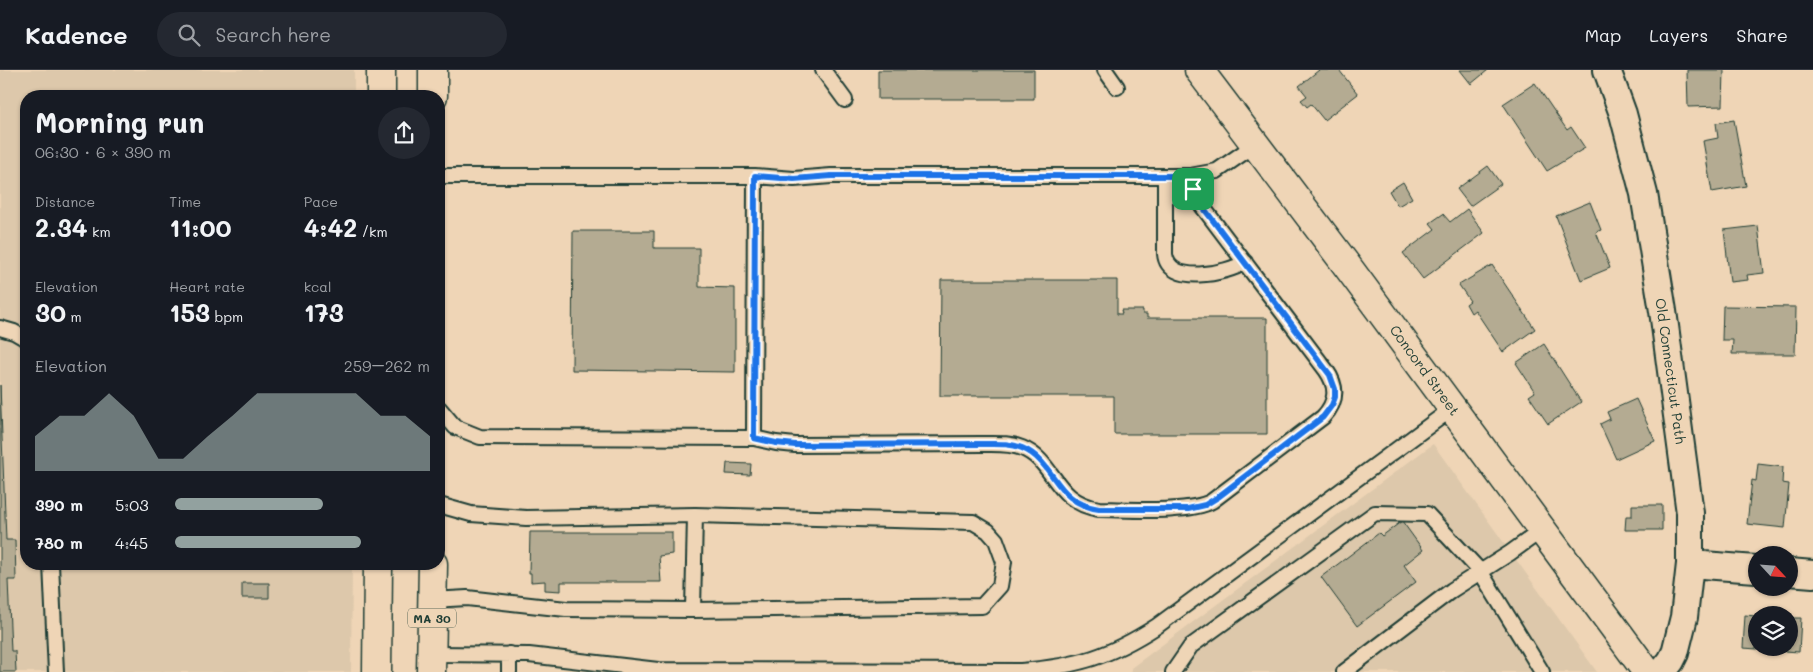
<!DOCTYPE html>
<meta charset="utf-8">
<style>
body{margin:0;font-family:Mali,sans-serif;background:#242831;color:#f1f3f6;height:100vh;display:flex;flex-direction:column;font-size:19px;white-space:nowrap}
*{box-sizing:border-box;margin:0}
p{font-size:16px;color:#9ea1a6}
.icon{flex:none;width:28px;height:28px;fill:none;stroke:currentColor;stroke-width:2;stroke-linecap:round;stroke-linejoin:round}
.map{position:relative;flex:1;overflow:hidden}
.drawer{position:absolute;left:20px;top:20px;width:425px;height:480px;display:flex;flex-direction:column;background:#171b24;border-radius:20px;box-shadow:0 1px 4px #0004}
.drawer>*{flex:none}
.needle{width:32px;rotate:116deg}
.tools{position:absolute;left:1748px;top:476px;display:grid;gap:10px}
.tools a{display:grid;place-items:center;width:50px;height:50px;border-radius:50%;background:#171b24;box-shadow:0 1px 4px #0004;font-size:25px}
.pin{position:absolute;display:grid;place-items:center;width:42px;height:42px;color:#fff;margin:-21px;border-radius:10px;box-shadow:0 2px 8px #0006}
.round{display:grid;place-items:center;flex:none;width:52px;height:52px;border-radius:26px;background:#242831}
.overview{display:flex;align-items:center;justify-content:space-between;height:85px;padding:0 15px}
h1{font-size:28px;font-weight:700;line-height:38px}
.metrics{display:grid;grid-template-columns:repeat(3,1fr);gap:8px;height:85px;padding:5px 15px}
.metrics div{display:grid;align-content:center}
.metrics b{font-size:25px;font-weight:700}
.metrics small{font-size:14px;font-weight:400}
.metrics p{font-size:14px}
.chart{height:140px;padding:10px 15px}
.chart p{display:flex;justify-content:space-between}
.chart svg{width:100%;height:90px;margin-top:5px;fill:#92a19f;opacity:.7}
ul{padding:0 15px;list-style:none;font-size:16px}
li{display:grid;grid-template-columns:80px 60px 1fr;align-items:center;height:38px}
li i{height:12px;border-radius:6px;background:#92a19f}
header{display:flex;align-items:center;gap:30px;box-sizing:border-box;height:70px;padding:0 25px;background:#171b24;border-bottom:1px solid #363941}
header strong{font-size:24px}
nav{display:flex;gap:28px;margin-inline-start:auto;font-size:18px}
.search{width:350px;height:45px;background:#242831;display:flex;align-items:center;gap:12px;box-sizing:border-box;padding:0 18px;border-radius:28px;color:#9ea1a6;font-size:19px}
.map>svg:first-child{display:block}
.built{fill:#ddc8ab}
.building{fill:#b4ab92;stroke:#1f3d34}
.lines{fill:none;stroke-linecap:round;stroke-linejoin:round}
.lane-casing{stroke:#1f3d34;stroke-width:18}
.street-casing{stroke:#1f3d34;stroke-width:30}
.secondary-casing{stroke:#1f3d34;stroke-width:31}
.primary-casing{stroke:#1f3d34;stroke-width:31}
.lane{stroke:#efd5b6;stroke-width:14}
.street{stroke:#efd5b6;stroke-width:26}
.secondary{stroke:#efd5b6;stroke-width:28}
.primary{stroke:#efd5b6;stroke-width:28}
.route-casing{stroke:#fff;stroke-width:10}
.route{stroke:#1a73e8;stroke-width:6}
.labels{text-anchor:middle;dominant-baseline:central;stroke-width:4.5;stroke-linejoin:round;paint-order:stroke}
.shield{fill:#efd5b6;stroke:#5d6b5b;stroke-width:1}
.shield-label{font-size:12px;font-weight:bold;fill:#1f3d34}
.street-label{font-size:14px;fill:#1f3d34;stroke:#efd5b6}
</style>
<header>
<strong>Kadence</strong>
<div class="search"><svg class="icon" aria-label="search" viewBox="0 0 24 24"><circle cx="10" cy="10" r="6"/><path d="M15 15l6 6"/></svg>Search here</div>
<nav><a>Map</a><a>Layers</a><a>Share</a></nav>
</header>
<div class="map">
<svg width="1813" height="602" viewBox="0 0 1813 602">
<rect width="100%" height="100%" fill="#efd5b6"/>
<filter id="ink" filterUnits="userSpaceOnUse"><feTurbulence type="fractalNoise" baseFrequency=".02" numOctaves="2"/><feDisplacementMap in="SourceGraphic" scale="10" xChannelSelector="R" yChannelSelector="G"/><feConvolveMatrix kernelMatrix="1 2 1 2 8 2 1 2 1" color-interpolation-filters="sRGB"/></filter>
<g filter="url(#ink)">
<path class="built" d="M0 0H354V26H26V494H352L351 602H0Z
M1433 374 1597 602H1132L1131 598Z"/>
<path class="building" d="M878 0H1034V29H878Z
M1319 0H1339L1358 24 1324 50 1311 34 1307 37 1301 30 1307 26 1299 16Z
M1460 0H1488L1471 14Z
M1687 0H1724L1723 36 1688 37Z
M1535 13 1567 60 1571 57 1585 78 1547 101 1503 34Z
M1734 50 1746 116 1712 122 1703 71 1718 68 1716 53Z
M1488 96 1501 114 1470 136 1457 119Z
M1403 112 1412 128 1398 136 1389 121Z
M1590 132 1601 160 1596 162 1610 198 1581 210 1556 146Z
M1467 139 1484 163 1423 209 1403 183 1435 159 1430 153 1443 144 1450 152Z
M1758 156 1764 203 1747 205 1748 210 1730 212 1724 160Z
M573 161H654V178H699V217L735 218V302L572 300Z
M1492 195 1535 259 1503 282 1475 240 1471 243 1466 234 1470 231 1459 215Z
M941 210H1117V244H1122L1121 240H1143V244H1147V248H1267V364H1114V326H940Z
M1723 236 1796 237 1795 284H1732L1733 270H1722Z
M1544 274 1581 332 1548 354 1529 326 1535 322 1516 293Z
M0 315 6 470H15L16 510H8L11 581H15L16 602H0Z
M1636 329 1655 371 1616 389 1600 354 1610 349 1607 342Z
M727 393 751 394 750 405 726 404Z
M1758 394 1783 397 1782 413 1789 414 1785 458 1747 454 1752 410 1756 411Z
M1632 435H1662V460H1625L1626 446H1632Z
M1402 451 1423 480 1404 495 1416 512 1357 556 1321 507 1379 463 1382 466Z
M530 462H672V484L659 486 661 512H561V521L545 520V511L531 512V503H529Z
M242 513H269V528H242Z
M1745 545 1756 546V578H1789V548H1801L1799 582 1743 578Z"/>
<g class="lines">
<g class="lane-casing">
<path id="lane" d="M823 0 845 30
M1105 0 1117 17
M439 106H755L754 368 480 367 455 357 439 338
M755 106 794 109 831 106H1190L1217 101 1256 74
M1165 106V184C1168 216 1227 204 1245 192
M0 258 14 262 26 269
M754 368 776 373 795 375 983 374C996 374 1010 373 1022 378 1056 392 1053 432 1099 439 1127 439 1189 444 1212 431L1323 347C1337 332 1338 317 1326 300L1199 132 1193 119 1190 106
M51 494 56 602
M432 530 467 528 566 539 693 540 982 536 1000 516 1004 492 996 470 988 461 973 452 695 445 526 448 471 444 439 435
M693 540 695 445
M432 584 529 585 658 600 1021 601C1078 596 1109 587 1157 556L1453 338
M509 602V584
M1173 602 1191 576 1375 443 1427 444 1480 501 1542 602
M1344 602 1452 520 1510 483 1542 460"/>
</g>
<g class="street-casing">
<path id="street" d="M1607 0 1623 44 1644 124 1663 241 1690 443V494L1684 547 1675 583 1671 591 1662 602
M1690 494 1756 499
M1789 502 1813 504"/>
</g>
<g class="secondary-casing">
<path id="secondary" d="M1199 0 1345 193 1647 602"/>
</g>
<g class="primary-casing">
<path id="primary" d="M381 26V0
M433 26V0
M377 602 378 494
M431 602 433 494"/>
</g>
<use href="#lane" class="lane"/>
<use href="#street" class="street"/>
<use href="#secondary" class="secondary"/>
<use href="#primary" class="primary"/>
</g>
</g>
<g class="lines" filter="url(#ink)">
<g class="route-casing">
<path id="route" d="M755 106 794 109 831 106H1190L1193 119 1199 132 1330 305 1335 319V327L1332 335 1323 347 1218 427 1205 435 1188 439H1099C1054 433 1056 392 1022 378 1010 373 996 374 983 374L795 375 776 373 754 368Z"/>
</g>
<use href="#route" class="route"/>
</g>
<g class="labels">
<rect class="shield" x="408" y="538.5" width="48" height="19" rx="4"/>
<g class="shield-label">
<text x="432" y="548">MA 30</text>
</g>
<g class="street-label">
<text transform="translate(1425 300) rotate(54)">Concord Street</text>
<text transform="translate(1671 301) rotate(82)">Old Connecticut Path</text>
</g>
</g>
</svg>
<div class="tools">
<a><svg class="needle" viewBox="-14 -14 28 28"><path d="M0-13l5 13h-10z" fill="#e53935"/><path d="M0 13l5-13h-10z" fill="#9ea1a6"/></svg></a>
<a><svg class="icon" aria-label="layers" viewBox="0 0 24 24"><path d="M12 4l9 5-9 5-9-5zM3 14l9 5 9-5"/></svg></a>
</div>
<div class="pin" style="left:1193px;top:119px;background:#1e9e55"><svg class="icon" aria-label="arrive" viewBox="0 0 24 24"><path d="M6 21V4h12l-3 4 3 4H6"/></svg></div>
<section class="drawer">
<div class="overview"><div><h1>Morning run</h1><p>06:30 · 6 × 390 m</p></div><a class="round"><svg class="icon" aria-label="share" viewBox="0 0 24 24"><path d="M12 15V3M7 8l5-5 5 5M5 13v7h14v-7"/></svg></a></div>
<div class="metrics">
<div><p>Distance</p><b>2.34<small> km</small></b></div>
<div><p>Time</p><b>11:00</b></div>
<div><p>Pace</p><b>4:42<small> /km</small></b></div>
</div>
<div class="metrics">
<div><p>Elevation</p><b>30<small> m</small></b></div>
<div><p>Heart rate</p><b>153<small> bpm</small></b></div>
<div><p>kcal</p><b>173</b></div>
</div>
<div class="chart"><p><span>Elevation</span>259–262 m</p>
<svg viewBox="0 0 160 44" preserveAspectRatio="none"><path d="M0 44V27L10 17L20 17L30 6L40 17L50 38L60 38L70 27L80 17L90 6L100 6L110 6L120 6L130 6L140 17L150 17L160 27V44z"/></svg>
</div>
<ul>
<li><b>390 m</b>5:03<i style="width:58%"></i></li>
<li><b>780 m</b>4:45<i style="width:73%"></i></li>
</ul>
</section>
</div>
